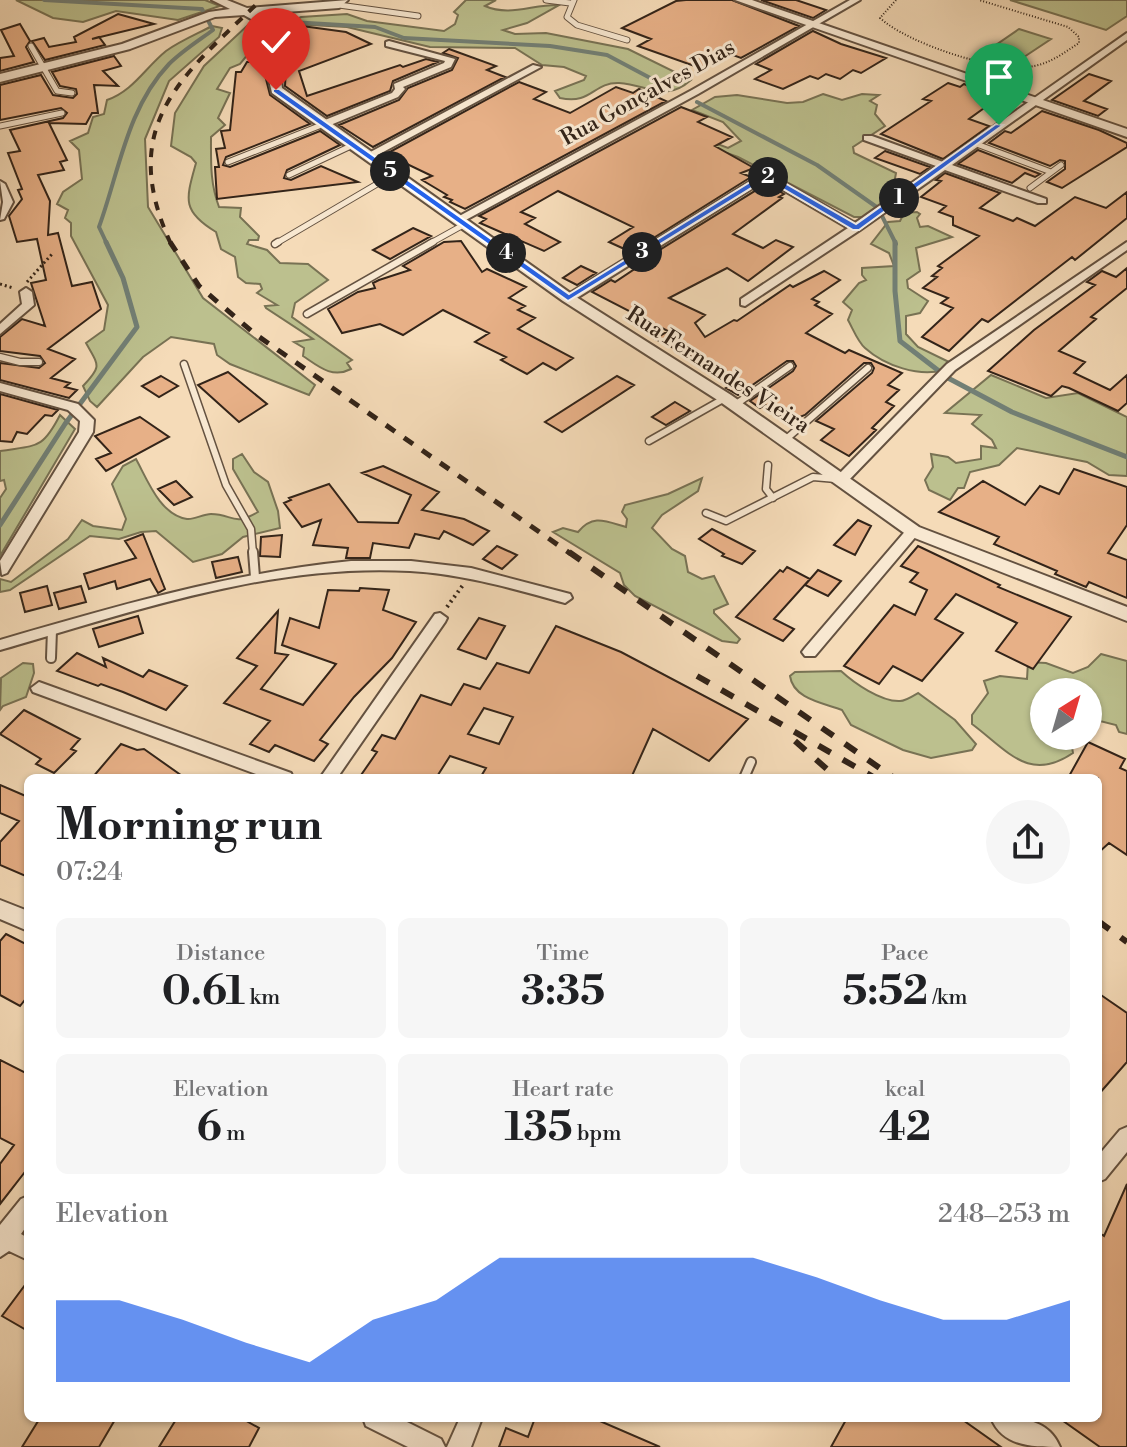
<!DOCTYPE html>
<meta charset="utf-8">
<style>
body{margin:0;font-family:"Libre Bodoni",serif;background:#f6f6f6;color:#202124;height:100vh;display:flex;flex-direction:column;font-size:30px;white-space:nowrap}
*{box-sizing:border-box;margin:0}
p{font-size:26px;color:#757577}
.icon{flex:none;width:44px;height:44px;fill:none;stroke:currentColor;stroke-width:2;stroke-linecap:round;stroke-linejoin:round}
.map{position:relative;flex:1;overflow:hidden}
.panel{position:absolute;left:24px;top:774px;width:1078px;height:648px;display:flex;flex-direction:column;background:#fff;border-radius:12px;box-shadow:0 2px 6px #0004}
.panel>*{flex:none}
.needle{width:52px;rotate:37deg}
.tools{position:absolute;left:1030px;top:678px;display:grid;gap:16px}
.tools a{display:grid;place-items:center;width:72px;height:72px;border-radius:50%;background:#fff;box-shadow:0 2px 6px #0004;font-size:40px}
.pin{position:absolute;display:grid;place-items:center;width:68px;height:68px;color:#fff;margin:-82px -34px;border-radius:50% 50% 50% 0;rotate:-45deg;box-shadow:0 0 8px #0007}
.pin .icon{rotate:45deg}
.km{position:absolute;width:40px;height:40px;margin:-20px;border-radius:50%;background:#222;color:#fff;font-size:22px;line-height:40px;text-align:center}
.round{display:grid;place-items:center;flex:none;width:84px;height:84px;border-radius:42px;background:#f6f6f6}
.overview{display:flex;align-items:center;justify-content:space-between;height:136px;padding:0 32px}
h1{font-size:44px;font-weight:700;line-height:60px}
.stats{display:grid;grid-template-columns:repeat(3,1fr);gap:12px;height:136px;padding:8px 32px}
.stats div{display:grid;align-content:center;border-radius:12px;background:#f6f6f6;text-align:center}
.stats b{font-size:40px;font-weight:700}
.stats small{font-size:22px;font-weight:400}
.stats p{font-size:22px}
.chart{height:224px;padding:16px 32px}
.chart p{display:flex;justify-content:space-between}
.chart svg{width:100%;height:144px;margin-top:8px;fill:#2563eb;opacity:.7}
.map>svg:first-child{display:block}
.green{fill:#bcc08e;stroke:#787254;stroke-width:2}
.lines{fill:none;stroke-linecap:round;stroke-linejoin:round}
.stream-far1{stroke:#727f75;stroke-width:4}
.stream{stroke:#727f75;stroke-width:5}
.building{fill:#e7b087;stroke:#332419;stroke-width:2;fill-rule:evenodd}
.service-far2-casing{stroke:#645241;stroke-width:7}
.service-far1-casing{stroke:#645241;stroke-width:9}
.service-casing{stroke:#645241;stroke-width:12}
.minor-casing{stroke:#645241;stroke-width:4}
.tertiary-casing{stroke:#645241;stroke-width:4}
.path-far2{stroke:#332419;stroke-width:2;stroke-dasharray:1 2;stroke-linecap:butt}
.path-far1{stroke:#332419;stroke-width:3;stroke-dasharray:2 3;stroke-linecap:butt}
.path{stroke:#332419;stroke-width:4;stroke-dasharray:2 4;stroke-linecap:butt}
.service-far2{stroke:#f8e8d1;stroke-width:5}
.service-far1{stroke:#f8e8d1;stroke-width:6}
.service{stroke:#f8e8d1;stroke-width:8}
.minor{fill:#f8e8d1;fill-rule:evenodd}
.tertiary{fill:#f8e8d1;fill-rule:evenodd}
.rail-far2{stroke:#332419;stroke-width:4;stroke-dasharray:9 9;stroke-linecap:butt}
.rail-far1{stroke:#332419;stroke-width:5;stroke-dasharray:11 11;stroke-linecap:butt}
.rail{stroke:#332419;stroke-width:6;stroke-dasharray:14 14;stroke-linecap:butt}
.route{fill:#2563eb;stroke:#fff;stroke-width:2}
.labels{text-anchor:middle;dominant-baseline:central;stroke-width:6;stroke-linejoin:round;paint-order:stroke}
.far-street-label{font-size:22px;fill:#332419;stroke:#f8e8d1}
</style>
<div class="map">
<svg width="1127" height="1447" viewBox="0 0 1127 1447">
<rect width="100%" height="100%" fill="#f5dbb8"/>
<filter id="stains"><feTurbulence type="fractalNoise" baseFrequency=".0025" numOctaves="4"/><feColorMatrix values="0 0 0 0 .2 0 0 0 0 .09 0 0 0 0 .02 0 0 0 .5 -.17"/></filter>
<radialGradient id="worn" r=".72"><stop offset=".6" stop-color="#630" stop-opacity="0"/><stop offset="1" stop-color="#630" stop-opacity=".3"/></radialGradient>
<path class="green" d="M16 0H205L220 6 178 20 116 11 83 22 53 18Z
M466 0H496L485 6C510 17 533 4 559 5L527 23 503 30 515 34 546 33 628 49 691 80C665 103 649 85 619 83 593 82 592 105 560 98L555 91 584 80 586 76 564 67 542 65 515 48 430 47 347 27 294 24 295 20 301 17 347 14 367 21 444 31 455 24 458 15 454 12Z
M1010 0H1127V16L1106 30Z
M249 24 256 30 253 38 258 42 240 64 230 68 217 89 230 93 218 118 225 125 211 137C211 162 210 183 219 207L241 208 240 217 259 236 258 240H249L247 244 267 250 280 263 308 264 328 280 295 303 292 317 352 360 347 363 351 369C332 379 318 366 303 356L304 348 294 342 313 339 266 308 265 306 277 305 257 293 262 289 260 284 246 283 238 277 235 257 221 249 216 232C181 211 186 199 196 163L191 157 171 146 175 113 204 66Z
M212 26 222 28 219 37 169 81 145 139 148 207 203 298 315 385 309 395 230 364 217 355 214 344 171 337 143 357 97 407 90 401 83 386C102 366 99 366 86 343L104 330 108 305 71 236V223L65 218 68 210 57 204 63 192 82 179 79 150 70 141 88 133 93 117 104 114 107 100C133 91 145 68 166 51 180 41 197 34 212 26Z
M1019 29 1051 39 1024 57 993 47Z
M823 94 842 100 862 94 879 95 870 101 877 105 875 114 885 126 853 147 854 153 896 173 891 200 863 217H854L738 157 727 153 717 155 707 140 728 148 741 141 723 122 692 110 715 97 737 95 787 103 803 102Z
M917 212 920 214 917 218 920 227 928 226 952 237 916 248 920 271 907 280 908 288 928 301 920 313 906 316V334L918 347 949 362 944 370C919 377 885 366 865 348 858 342 853 329 848 320L852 310 843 302 859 283 866 280 862 275V268L894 266 889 253 871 244 888 222 900 221 904 213Z
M991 375 1046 398 1078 393 1127 417V476L1109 475 1087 462 1017 448 999 465 970 472 964 488H958L950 500 929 490 925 480 933 467 931 454 948 457 956 463 981 459V446L996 448 992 440 972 424 981 415 945 413Z
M60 415 75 429 0 556V498L6 489 4 480 0 481V451C37 445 42 450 60 415Z
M242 454 254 472 268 482 278 511 280 528 243 537 222 554 193 562 156 531 141 532 119 539 90 536 10 590 0 592V579L11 582 68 539 82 520 93 526 122 530 126 519 112 484 123 466 136 459C147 479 160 515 187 519 194 520 203 514 211 514 233 514 233 527 258 512L233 469V459Z
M702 478 698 491 662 515 652 528 672 549 685 556 688 572 702 579 714 576 728 604 714 610V613L740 639 737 643 722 641 635 596 624 585 620 573 553 532 563 528 578 532C593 514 605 521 626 527L627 519 622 512 625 505 668 494Z
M1101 654 1127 661V734L1119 732 1116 725 1088 718V692H1044V736H1070L1073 753C1029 783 1008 751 972 724V715L988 693 984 681 1000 676 1027 679 1028 662 1046 663 1073 673 1088 667Z
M23 663 33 664 34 673 26 697 3 706 0 710 1 678Z
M841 671C854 683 881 702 900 701 905 701 913 696 918 693L955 720 976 744 972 750 931 758 903 750 851 725 842 710C824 703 793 699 790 676L795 672Z"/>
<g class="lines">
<path class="stream-far1" d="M44 0 202 9 213 30C198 41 182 51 169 64 127 108 119 172 99 227L107 244
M291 22 375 27 404 38 550 46 607 55 671 89
M697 102 817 165 878 208 896 244"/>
<path class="stream" d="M895 242V291L900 341 948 378 1012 412 1127 457
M0 525 65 424 137 327 123 278 106 242"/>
</g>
<path class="building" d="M686 0H732L799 26 741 58 733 55 700 68 638 46 651 39 622 28 676 1Z
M761 0H796L826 10 813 18Z
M118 14 154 24 92 39 99 37 105 45 45 60 32 41 44 38 49 47 76 42 74 37Z
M20 24 30 41 26 47 34 62 0 71V58L14 56 1 30Z
M302 26 346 32 371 44 299 71 307 96 400 65 403 67 426 59 438 62 393 81 390 91 327 116 285 86 287 50H298L286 35H289L285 29Z
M813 31 841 44 886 58 861 73 853 70 840 79 826 74 818 79 810 76 783 89 755 79 771 70 756 64Z
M259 49H270L265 75 270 95 310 124 226 157 223 165 230 167 320 131 340 145 287 170 284 178 291 180 321 166 358 182 217 199 215 167H219L216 149 225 148 221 131 230 130 236 72H241L247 62H252Z
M449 49 496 66 487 70 505 77 373 147 339 125 399 100 408 88 452 70 458 58 443 53Z
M114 56 121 66 103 71 118 86 94 85 98 113H92L86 124 49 123 67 160 60 162 64 170 38 175 50 201 48 235 58 233 72 286 92 282 101 309 48 349 75 359 51 378 70 383 65 387 77 390 69 398 0 380V363L39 368 45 363 40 356 0 351V337L22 319 45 326 31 283 46 280 37 239 17 242 9 216 22 199 18 190 22 189 8 153 20 151 10 130 63 118 67 113 61 108 0 120V85L41 75 53 95 73 98 77 94 76 89 60 86 52 72Z
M1089 74 1111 81 1084 101 1107 109 1098 116 1052 100Z
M519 82 546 92 534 99 570 113 616 87 633 93 639 89 666 101 465 209 450 202 452 200 444 197 447 195 422 180 432 176 386 154Z
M948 83 960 87 964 84 998 98 969 119 989 126 943 159 881 134 931 101 923 99Z
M681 107 707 117 698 122 732 137 715 146 754 168 741 173 751 177 631 252 609 242 633 227 558 191 521 212 535 218 525 224 560 242 544 251 480 223 486 219 479 216Z
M1042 111 1099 130 1127 143V147L1062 188 1047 182 1065 169V161L1060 160 1050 166 989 143 1005 131 1011 133Z
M978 150 1040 174 1035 177 1025 173 1012 183 958 164Z
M885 151 930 167 920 174 875 158Z
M945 173 1000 193 980 208 1013 221 1017 218 1035 226 1075 197 1106 208 1127 192V218L1075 260 1072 257 988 322 982 319 949 351 922 337 953 308 941 303 948 298 923 288 937 277 932 276 942 268 938 266 979 236 953 225V217L939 212 946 206 921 197 941 181 936 180Z
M766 184 784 194 779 197 782 198 733 234 763 248 776 240 793 247 748 281 727 268 669 298 705 315 695 323 705 337 734 320 737 321 790 285 793 287 824 271 840 280 812 299 819 302 815 305 832 314 806 333 845 353 849 350 902 373 888 385 899 390 886 402 894 406 872 428 876 430 849 456 821 440 834 429 816 421 872 373 874 368 871 363H864L805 415 792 420 765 405 760 408 750 401 793 371 796 366 793 361H787L738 395 726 388 734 384 711 370 715 368 655 339 668 331 592 292 611 280 615 282 648 260 645 259Z
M413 228 431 236 390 259 373 250Z
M461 241 482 272 487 269 526 287 509 298 525 306 518 310 535 318 518 329 573 358 556 370 543 363 527 374 501 360 506 357 475 342 489 333 443 310 403 335 380 324 342 333 328 309 358 292 375 288 373 283 379 280 410 270 403 266 444 242Z
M581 266 596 273 577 285 563 278Z
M1127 268V288L1091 317 1096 319 1059 351 1085 362 1074 373 1110 390 1127 375V403L1118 411 1069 388 1062 386 1051 396 988 371 1034 330 1095 285 1087 282 1102 271 1116 277Z
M228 372 267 404 239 422 198 385Z
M161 376 178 386 159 397 142 386Z
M617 376 634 385 562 432 545 422Z
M0 394 58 410 52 416 45 415 27 434 17 432 12 442 0 441Z
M675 402 690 411 666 425 652 417Z
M140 417 169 437 106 471 96 459 111 453 95 436Z
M383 466 439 492 422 510 464 519 489 531 473 545 444 531 439 539 415 534 409 548 373 543 370 558H346L348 548 313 545 321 520 302 527 284 503 291 500 289 498 329 484 358 522 398 523 411 495 362 473Z
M1074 469 1127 487V525L1108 553 1127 560V598L1089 582 1086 587 1055 574 1057 571 994 544 999 537 939 512 983 481 1025 505 1040 486 1059 494Z
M176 481 192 497 174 505 158 489Z
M858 520 871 526 855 555 834 545Z
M712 529 755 551 742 564 722 556 724 554 699 539Z
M143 534 165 589 158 593 150 579 117 589 115 581 89 589 84 574 136 558 125 541Z
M282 535 280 557 260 556 261 537Z
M497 546 517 555 502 569 483 559Z
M918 546 1000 585 998 587 1071 617 1033 669 996 651 1017 623 956 594 935 619 963 633 922 681 893 666 879 684 844 666 894 605 915 615 927 590 910 582 918 573 901 566Z
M238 557 242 572 216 578 212 562Z
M787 567 810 579 774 619 794 629 783 641 736 617 780 570 783 572Z
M818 570 841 581 828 596 805 585Z
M47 586 52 605 25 612 20 593Z
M81 586 86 602 59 609 54 593Z
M360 588 389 590 383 610 416 622 392 658 354 697 320 740 328 744 314 761 275 745 269 752 250 744 270 721 224 703 257 666 237 658 278 611 275 653 288 655 261 689 303 705 336 664 282 645 290 618 319 628 328 590 359 591Z
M138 616 143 633 99 647 93 629Z
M479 618 505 626 486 659 458 649Z
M556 626 621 652 748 719 709 761 653 729 631 778H480L486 768 450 756 436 778H359L377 752 372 750 382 735 395 739 421 695 451 705 464 684 480 689 497 663 529 673ZM484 708 513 717 499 744 468 734Z
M77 653 106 667 103 658 143 677 149 670 187 686 166 710 123 692 101 684 98 686 57 671Z
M24 710 80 739 71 749 76 751 54 773 36 764 41 759 0 734Z
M1088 742 1125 759 1120 768 1127 771V855L1109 843 1098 853V778H1068Z
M121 744 137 750 144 749 185 778H92Z
M0 785 28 797V877L0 865V842L19 821 0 813Z
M6 934 28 945V996L20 1006 0 995V941Z
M1098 993 1127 1013V1062L1098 1095Z
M0 1060 28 1074V1168L0 1204V1164L14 1145 0 1138Z
M1127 1184V1447H1100L1059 1418H1098V1232L1104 1236Z
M28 1281V1331L2 1316Z
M40 1418H116L99 1447H22Z
M177 1418H241L259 1428 249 1447H159Z
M535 1418H593L660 1447H499L506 1428 528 1437Z
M847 1418H960L1001 1447H831Z"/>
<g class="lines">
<g class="service-far2-casing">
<path id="service-far2" d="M546 0 570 3
M574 0 567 17 577 25 627 40
M339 5 418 16
M31 46 57 91 72 93
M0 126 62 113
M974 143 1051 172
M228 162 324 124
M289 175 353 145
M1030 188 1061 165
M275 244 394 174
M429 244 465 224"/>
</g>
<g class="service-far1-casing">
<path id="service-far1" d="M275 244 278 242
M307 314 433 242
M0 357 20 362H39
M184 364 226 485 251 529 253 554
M735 405 790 366
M785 440 868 368
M649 441 725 398
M768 465 766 489 773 498
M706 513 726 521 813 477 836 479"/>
</g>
<g class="service-casing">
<path id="service" d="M253 552 255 577
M51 658 52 630
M744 778 751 762"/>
</g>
<g class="minor-casing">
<path id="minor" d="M850 0H860L698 94 462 222 452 220 692 90Z
M1127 33V40L952 165 1046 199V203H1038L945 170 860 230 745 306 741 305V299L848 228 766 180 572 301 568 302 562 298 762 174H770L855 223 936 166 864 140V136H872L943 162Z
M389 41 455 59 451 67 403 87 405 89 398 97 328 126H320V122L392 93 395 89 394 84 444 63 445 61 386 46V42Z
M533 65 541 67 372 158 363 156Z
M0 181 5 184 13 202 4 219 0 220 3 202Z
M1127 242V250L955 370 847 482H837V476L947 364Z
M26 288 32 292 34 305 0 334V324L22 304 20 292Z
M0 383 78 404 94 420 93 432 7 573 2 575 0 561 79 432 80 421 68 410 0 391Z
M913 526 920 531 918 534 815 656H805L802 652 805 648 908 528Z
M351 561H411L471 568 570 594 572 598 565 603C514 589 464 574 410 571 270 563 133 612 0 650V640C117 606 229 573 351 561Z
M440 613 447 618 445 622 337 778H320L435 614Z
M39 682 291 773 293 778H267L33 692 31 688Z
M1127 1127V1152L1105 1179 1098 1182V1156L1120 1130Z
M28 1196V1224L21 1234 28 1238V1260L9 1251 0 1257V1225L21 1199Z
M363 1418H399L441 1439 445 1447H408L366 1426Z
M460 1418H482L471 1447H447Z"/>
</g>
<g class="tertiary-casing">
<path id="tertiary" d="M212 0H227L247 8 348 0 339 8 259 14C301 37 276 54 282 88L573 295 731 395 919 527 1127 607V621L907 535 719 401 563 301 272 93 268 76 274 42 265 27 244 15 215 17 130 49 0 82V74L122 44 209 12 230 9Z
M735 0H752L1127 129V137Z
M0 900 28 911V931L0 919Z
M991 1418C1018 1418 1048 1417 1060 1447 1033 1447 1003 1447 991 1418Z"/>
</g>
<path class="path-far2" d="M896 0 880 18C907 43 998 74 1034 66 1051 63 1065 52 1079 43V37L1068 27 979 0"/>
<path class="path-far1" d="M27 282 52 254
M0 284 13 288"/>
<path class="path" d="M447 607 463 585"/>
<use href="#service-far2" class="service-far2"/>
<use href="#service-far1" class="service-far1"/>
<use href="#service" class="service"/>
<use href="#minor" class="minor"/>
<use href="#tertiary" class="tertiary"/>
<path class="rail-far2" d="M171 244C116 125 182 76 261 0"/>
<path class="rail-far1" d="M170 242 199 286 255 334 571 554"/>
<path class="rail" d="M569 552 894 778
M697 676 875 778
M795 741 837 778
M1098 921 1127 942"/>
</g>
<path class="route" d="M273 89H279L569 294 763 174H769L856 224 996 124 1003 125 859 230H853L766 179 568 301 273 92Z"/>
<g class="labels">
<g class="far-street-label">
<text transform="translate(648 93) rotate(-29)">Rua Gonçalves Dias</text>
<text transform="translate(718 370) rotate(33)">Rua Fernandes Vieira</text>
</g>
</g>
<rect width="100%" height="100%" filter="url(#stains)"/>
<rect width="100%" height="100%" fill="url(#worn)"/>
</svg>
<div class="tools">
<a><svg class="needle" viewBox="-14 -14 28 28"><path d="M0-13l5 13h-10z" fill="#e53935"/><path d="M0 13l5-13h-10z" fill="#757577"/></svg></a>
</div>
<div class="pin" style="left:999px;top:125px;background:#1e9e55"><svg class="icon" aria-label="arrive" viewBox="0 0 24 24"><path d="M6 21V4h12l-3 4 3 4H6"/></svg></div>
<div class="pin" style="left:276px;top:90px;background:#d93025"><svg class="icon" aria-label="check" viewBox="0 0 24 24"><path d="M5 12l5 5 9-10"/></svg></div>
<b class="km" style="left:899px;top:198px">1</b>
<b class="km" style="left:768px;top:177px">2</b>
<b class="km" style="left:642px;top:252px">3</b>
<b class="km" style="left:506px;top:253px">4</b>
<b class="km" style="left:390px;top:171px">5</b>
<section class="panel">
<div class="overview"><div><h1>Morning run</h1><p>07:24</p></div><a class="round"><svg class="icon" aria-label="share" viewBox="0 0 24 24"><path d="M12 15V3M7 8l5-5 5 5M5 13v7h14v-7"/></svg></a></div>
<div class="stats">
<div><p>Distance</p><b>0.61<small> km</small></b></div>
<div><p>Time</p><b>3:35</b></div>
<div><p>Pace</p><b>5:52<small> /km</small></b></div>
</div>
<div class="stats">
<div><p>Elevation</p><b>6<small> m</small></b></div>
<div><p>Heart rate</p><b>135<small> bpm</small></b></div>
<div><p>kcal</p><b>42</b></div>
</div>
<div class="chart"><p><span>Elevation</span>248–253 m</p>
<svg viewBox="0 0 160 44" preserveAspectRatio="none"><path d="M0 44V19L10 19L20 25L30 32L40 38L50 25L60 19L70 6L80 6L90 6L100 6L110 6L120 12L130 19L140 25L150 25L160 19V44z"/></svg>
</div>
</section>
</div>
